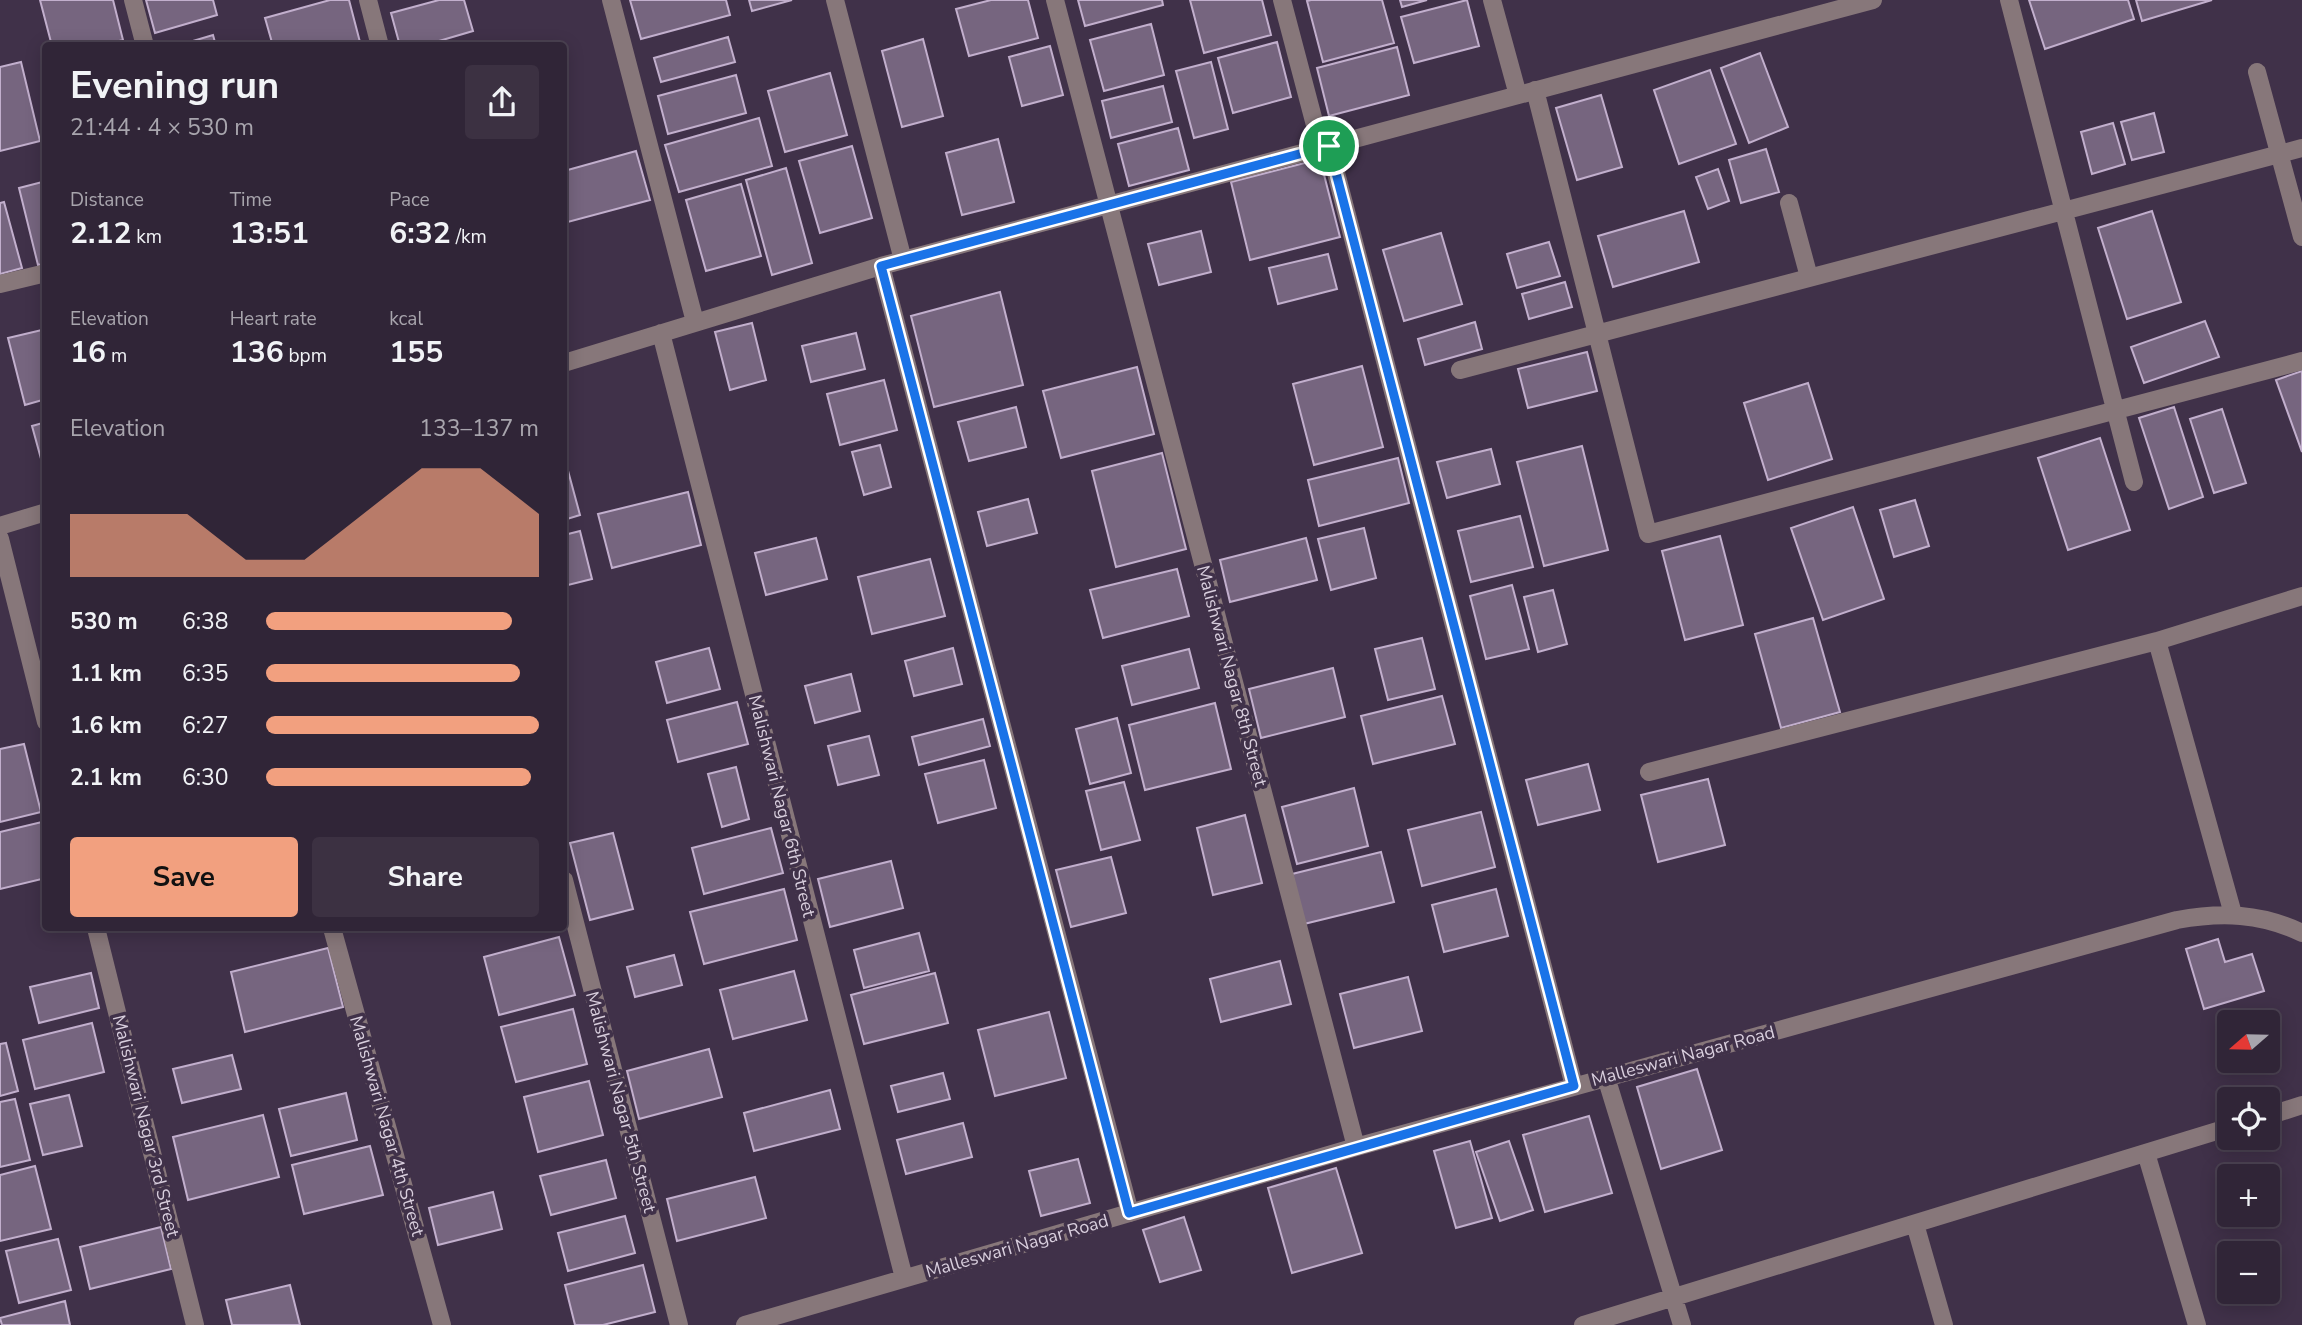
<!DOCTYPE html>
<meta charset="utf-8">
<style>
body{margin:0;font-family:"Nunito Sans",sans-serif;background:#3c3142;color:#f1f3f6;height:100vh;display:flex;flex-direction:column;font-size:26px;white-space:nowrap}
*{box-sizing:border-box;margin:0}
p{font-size:23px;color:#a8a5ad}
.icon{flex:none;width:38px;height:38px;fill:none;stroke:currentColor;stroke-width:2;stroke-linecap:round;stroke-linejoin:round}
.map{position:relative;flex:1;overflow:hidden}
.panel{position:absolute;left:42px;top:42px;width:525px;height:889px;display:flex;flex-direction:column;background:#302537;border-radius:7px;box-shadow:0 4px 18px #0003,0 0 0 2px #4b4252}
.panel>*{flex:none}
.needle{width:46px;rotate:250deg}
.tools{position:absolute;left:2217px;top:1010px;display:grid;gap:14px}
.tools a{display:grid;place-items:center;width:63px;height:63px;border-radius:7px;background:#302537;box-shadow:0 4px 18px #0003,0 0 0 2px #4b4252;font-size:35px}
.pin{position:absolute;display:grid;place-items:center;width:60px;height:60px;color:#fff;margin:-30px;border:4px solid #fff;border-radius:50%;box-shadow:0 2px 7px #0007}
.round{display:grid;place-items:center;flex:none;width:74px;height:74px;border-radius:7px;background:#3c3142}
.overview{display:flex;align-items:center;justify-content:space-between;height:119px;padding:0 28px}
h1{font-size:38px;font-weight:700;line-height:52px}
.metrics{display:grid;grid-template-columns:repeat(3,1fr);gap:10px;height:119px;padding:7px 28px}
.metrics div{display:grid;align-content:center}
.metrics b{font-size:30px;font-weight:700}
.metrics small{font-size:19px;font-weight:400}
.metrics p{font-size:19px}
.chart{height:196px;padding:14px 28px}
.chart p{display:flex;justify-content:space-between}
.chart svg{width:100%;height:126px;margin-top:7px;fill:#f2a07f;opacity:.7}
.cta{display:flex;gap:14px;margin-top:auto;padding:14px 28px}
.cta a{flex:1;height:80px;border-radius:7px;background:#f2a07f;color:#111;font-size:28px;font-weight:700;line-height:80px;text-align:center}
.cta a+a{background:#3c3142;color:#f1f3f6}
ul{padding:0 28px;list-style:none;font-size:23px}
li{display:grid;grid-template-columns:112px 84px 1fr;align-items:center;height:52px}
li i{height:18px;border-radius:9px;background:#f2a07f}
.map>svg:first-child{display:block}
.building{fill:#76657f;stroke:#c2afcd;stroke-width:2}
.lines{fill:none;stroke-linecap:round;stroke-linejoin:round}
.minor{stroke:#87777a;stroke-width:18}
.route-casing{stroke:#fff;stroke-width:14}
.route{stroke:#1a73e8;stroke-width:9}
.labels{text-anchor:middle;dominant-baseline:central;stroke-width:7;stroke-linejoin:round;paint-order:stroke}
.street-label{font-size:18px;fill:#d8cedd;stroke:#403149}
</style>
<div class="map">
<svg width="2302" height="1325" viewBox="0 0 2302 1325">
<rect width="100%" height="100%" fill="#403149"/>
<path class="building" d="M40 0H113L123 40 100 46H52Z
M146 0H213L217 15 155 33Z
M330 0H349L361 46H273L265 18Z
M439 0H464L473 31 422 46H400L391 13Z
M630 0H726L730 15 641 39Z
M749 0H792L752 11Z
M991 0H1028L1038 38 969 56 956 9Z
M1078 0H1162L1163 5 1085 26Z
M1190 0H1262L1271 35 1204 53Z
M1311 0H1382L1394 43 1323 62 1307 1Z
M1400 0H1427L1402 7Z
M1467 0 1479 46 1414 63 1401 17Z
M2029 0H2128L2134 19 2045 49Z
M2136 0H2212L2142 21Z
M1151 24 1164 75 1104 91 1090 40Z
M213 35 216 46H176Z
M728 37 735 62 661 82 654 58Z
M923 39 943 116 902 127 882 51Z
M1277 42 1291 97 1233 113 1218 58Z
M1050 46 1063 95 1022 106 1009 57Z
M1397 47 1409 95 1329 116 1317 68Z
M1760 53 1788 127 1749 143 1721 68Z
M21 62 40 141 0 151V67Z
M1211 62 1228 129 1194 138 1176 71Z
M1710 70 1736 144 1679 164 1654 90Z
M830 73 847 135 785 152 768 91Z
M736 75 746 113 668 134 658 96Z
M1163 86 1172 122 1111 138 1102 101Z
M1601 95 1622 167 1577 180 1556 108Z
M2154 113 2164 152 2132 160 2121 122Z
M759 118 772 166 679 192 665 145Z
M2113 123 2125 164 2092 174 2081 132Z
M1178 128 1189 170 1129 186 1118 144Z
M998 139 1014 202 962 215 946 153Z
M852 146 872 218 820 233 799 161Z
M1766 149 1779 192 1741 203 1729 160Z
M636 151 650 200 564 223V171Z
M1320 159 1340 237 1250 260 1231 182Z
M786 168 812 263 772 275 746 180Z
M1718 169 1729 201 1708 209 1696 177Z
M46 181V263L38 265 19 188Z
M741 184 761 256 706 271 686 200Z
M4 202 22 268 0 274V203Z
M1684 211 1699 262 1613 287 1598 236Z
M2152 211 2181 302 2127 319 2098 228Z
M1201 231 1211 272 1159 285 1148 244Z
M1441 233 1462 304 1404 321 1383 250Z
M1549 242 1560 276 1517 288 1507 254Z
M1328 254 1337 289 1278 304 1269 268Z
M1565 282 1572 307 1529 319 1522 294Z
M1000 292 1023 385 934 407 911 316Z
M2205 321 2219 357 2144 383 2131 347Z
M1475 322 1482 349 1425 365 1418 339Z
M752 323 766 380 730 390 715 332Z
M46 329V399L25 405 8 338Z
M856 333 865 369 811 382 802 346Z
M1587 352 1597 391 1528 408 1518 369Z
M1362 366 1383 447 1314 465 1293 384Z
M1137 367 1154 434 1061 458 1043 391Z
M2302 371V452L2276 380Z
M884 380 897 430 840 445 827 394Z
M1808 383 1832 459 1768 480 1744 403Z
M1016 407 1026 447 969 461 958 422Z
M2174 407 2203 497 2169 509 2139 418Z
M2222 409 2246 483 2214 493 2190 419Z
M46 422V477L32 426Z
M2100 438 2130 530 2068 550 2038 458Z
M880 445 891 487 864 495 852 452Z
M1582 446 1608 550 1544 566 1517 462Z
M1491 449 1500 484 1447 498 1437 462Z
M1162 453 1186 549 1116 567 1092 471Z
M1398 458 1409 503 1319 526 1308 480Z
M567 467 580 515 564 520V468Z
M688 492 701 545 612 568 598 514Z
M1028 499 1037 533 987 546 978 512Z
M1915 500 1929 546 1894 557 1880 510Z
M1853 507 1884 599 1823 620 1791 528Z
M1520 516 1533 567 1471 582 1458 531Z
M1364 528 1376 578 1331 590 1318 539Z
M580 531 592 579 564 586V535Z
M1720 536 1743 625 1685 640 1662 551Z
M816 538 827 579 766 595 755 553Z
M1306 538 1317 580 1230 602 1220 560Z
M930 559 945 616 872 634 858 577Z
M1177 569 1189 616 1103 638 1090 590Z
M1512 585 1529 649 1486 659 1470 596Z
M1553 590 1567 644 1538 652 1524 597Z
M1813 618 1840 712 1781 728 1755 634Z
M1422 638 1435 689 1388 700 1375 649Z
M709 648 720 689 667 703 656 662Z
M953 648 962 684 914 696 905 661Z
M1189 649 1199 688 1132 705 1122 666Z
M1333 668 1345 717 1261 738 1249 689Z
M851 674 860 711 815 723 805 686Z
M1442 696 1455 744 1373 764 1361 716Z
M737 702 748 744 678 762 667 720Z
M1215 703 1231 769 1145 790 1129 725Z
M1117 718 1131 773 1090 784 1076 729Z
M983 719 990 746 919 765 912 737Z
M869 736 879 775 838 785 828 746Z
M24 744 41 812 0 822V749Z
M984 760 996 808 938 823 925 774Z
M1588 764 1600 810 1538 825 1526 780Z
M736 767 749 819 722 827 708 774Z
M1708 779 1725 845 1658 862 1641 795Z
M1124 782 1140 840 1101 850 1086 791Z
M1354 788 1368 846 1297 864 1282 807Z
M1481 812 1495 867 1422 886 1408 830Z
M1245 815 1262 883 1213 895 1197 828Z
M46 821V878L0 889V832Z
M771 828 783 873 704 894 692 848Z
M613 833 633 909 590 920 570 843Z
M1381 852 1394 902 1304 924 1292 874Z
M1111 857 1126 913 1071 927 1056 870Z
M891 861 903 908 830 927 818 879Z
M784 889 797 940 704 964 690 912Z
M1496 889 1508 936 1444 952 1432 905Z
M919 933 929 971 864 988 854 950Z
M559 937 575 995 499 1015 484 957Z
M2218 939 2225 962 2252 954 2264 991 2204 1009 2186 949Z
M328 948 343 1007 245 1032 231 972Z
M674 955 682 985 635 997 627 967Z
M1280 961 1291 1004 1221 1022 1210 979Z
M794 971 807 1020 733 1039 720 990Z
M91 973 99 1008 39 1023 30 987Z
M935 973 948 1023 864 1044 851 995Z
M1408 977 1422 1031 1354 1048 1340 994Z
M573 1009 587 1064 516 1082 501 1027Z
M1049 1012 1066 1078 995 1096 978 1030Z
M92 1023 104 1072 35 1089 23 1040Z
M6 1043 18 1091 0 1096V1044Z
M709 1049 722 1097 639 1119 627 1071Z
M232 1055 241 1089 182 1103 173 1069Z
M1697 1069 1722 1150 1661 1169 1637 1087Z
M943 1073 950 1099 898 1112 891 1086Z
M589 1081 603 1135 538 1152 524 1097Z
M830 1090 840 1129 754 1151 744 1113Z
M346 1093 357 1140 291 1156 279 1109Z
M69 1095 82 1146 43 1155 30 1104Z
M15 1099 30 1160 0 1167V1102Z
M263 1115 279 1177 188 1200 173 1137Z
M1589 1116 1612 1193 1545 1212 1523 1135Z
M963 1123 972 1157 906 1174 897 1140Z
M1470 1141 1492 1218 1456 1228 1434 1151Z
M1509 1141 1533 1210 1500 1221 1476 1152Z
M370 1146 383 1195 304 1214 292 1165Z
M1078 1159 1090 1203 1041 1216 1029 1171Z
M606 1160 616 1198 551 1215 540 1176Z
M35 1166 51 1229 0 1241V1175Z
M1336 1168 1362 1253 1292 1273 1268 1188Z
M755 1177 766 1218 677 1241 667 1199Z
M493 1192 502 1229 438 1245 429 1208Z
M625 1216 635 1253 568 1271 558 1233Z
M1184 1217 1201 1270 1160 1282 1143 1230Z
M161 1227 171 1269 90 1289 80 1247Z
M58 1239 71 1290 19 1303 6 1251Z
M643 1265 655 1312 603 1325H575L565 1285Z
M290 1285 300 1325H232L226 1300Z
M65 1301 70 1325H2L0 1318Z"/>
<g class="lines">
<path class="minor" d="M133 0 145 46
M368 0 380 46
M611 0 695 322
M835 0 903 260
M1055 0 1356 1147
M1282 0 1321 148
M1492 0 1518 95
M2009 0 2134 482
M2257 72 2302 237
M1535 90 1648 534 2302 361
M1329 146 1574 1086
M1789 203 1809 277
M881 266 1130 1213
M0 284 46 273
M661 333 904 1278
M564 363 881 266 1873 0
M1460 370 2302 148
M0 526 46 512
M0 539 46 722
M2157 641 2233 914
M1649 772 2157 641 2302 596
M564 880 679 1325
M96 928 195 1325
M332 928 442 1325
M1606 1077 1682 1325
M2268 1116 2302 1105
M2146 1153 2197 1325
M1915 1224 1944 1325
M745 1325 1356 1147 2177 920C2221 912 2261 913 2302 933
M1583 1325 2230 1127"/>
</g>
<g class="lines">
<g class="route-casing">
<path id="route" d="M1329 146 1574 1086 1129 1213 881 266Z"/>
</g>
<use href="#route" class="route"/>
</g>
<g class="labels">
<g class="street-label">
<text transform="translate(1232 676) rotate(75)">Malishwari Nagar 8th Street</text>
<text transform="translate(782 806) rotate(76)">Malishwari Nagar 6th Street</text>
<text transform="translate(1683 1056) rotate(-15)">Malleswari Nagar Road</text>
<text transform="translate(621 1102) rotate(75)">Malishwari Nagar 5th Street</text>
<text transform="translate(146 1126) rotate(76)">Malishwari Nagar 3rd Street</text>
<text transform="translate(387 1126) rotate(74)">Malishwari Nagar 4th Street</text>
<text transform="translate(1017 1246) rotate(-16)">Malleswari Nagar Road</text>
</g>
</g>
</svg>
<div class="tools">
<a><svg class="needle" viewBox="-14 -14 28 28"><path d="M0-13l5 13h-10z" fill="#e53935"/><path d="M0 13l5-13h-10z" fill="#a8a5ad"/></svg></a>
<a><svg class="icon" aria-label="locate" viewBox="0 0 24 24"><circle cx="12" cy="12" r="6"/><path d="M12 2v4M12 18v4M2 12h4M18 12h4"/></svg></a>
<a>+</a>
<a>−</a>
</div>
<div class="pin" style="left:1329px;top:146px;background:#1e9e55"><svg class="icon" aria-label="arrive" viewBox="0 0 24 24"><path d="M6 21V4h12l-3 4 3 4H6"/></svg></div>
<section class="panel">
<div class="overview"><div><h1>Evening run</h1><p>21:44 · 4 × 530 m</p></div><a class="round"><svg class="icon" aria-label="share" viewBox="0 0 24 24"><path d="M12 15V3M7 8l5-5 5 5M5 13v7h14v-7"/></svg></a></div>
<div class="metrics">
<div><p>Distance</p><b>2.12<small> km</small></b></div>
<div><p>Time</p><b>13:51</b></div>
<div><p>Pace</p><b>6:32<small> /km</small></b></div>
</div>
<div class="metrics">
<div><p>Elevation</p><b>16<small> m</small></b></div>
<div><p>Heart rate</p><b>136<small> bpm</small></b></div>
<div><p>kcal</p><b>155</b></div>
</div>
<div class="chart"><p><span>Elevation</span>133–137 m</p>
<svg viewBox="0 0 160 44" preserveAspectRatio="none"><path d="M0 44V22L10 22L20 22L30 22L40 22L50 30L60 38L70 38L80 38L90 30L100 22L110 14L120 6L130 6L140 6L150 14L160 22V44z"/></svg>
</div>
<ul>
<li><b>530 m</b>6:38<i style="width:90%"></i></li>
<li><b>1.1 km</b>6:35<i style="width:93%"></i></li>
<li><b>1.6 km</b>6:27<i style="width:100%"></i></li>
<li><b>2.1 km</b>6:30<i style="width:97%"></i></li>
</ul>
<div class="cta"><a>Save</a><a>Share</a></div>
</section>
</div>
